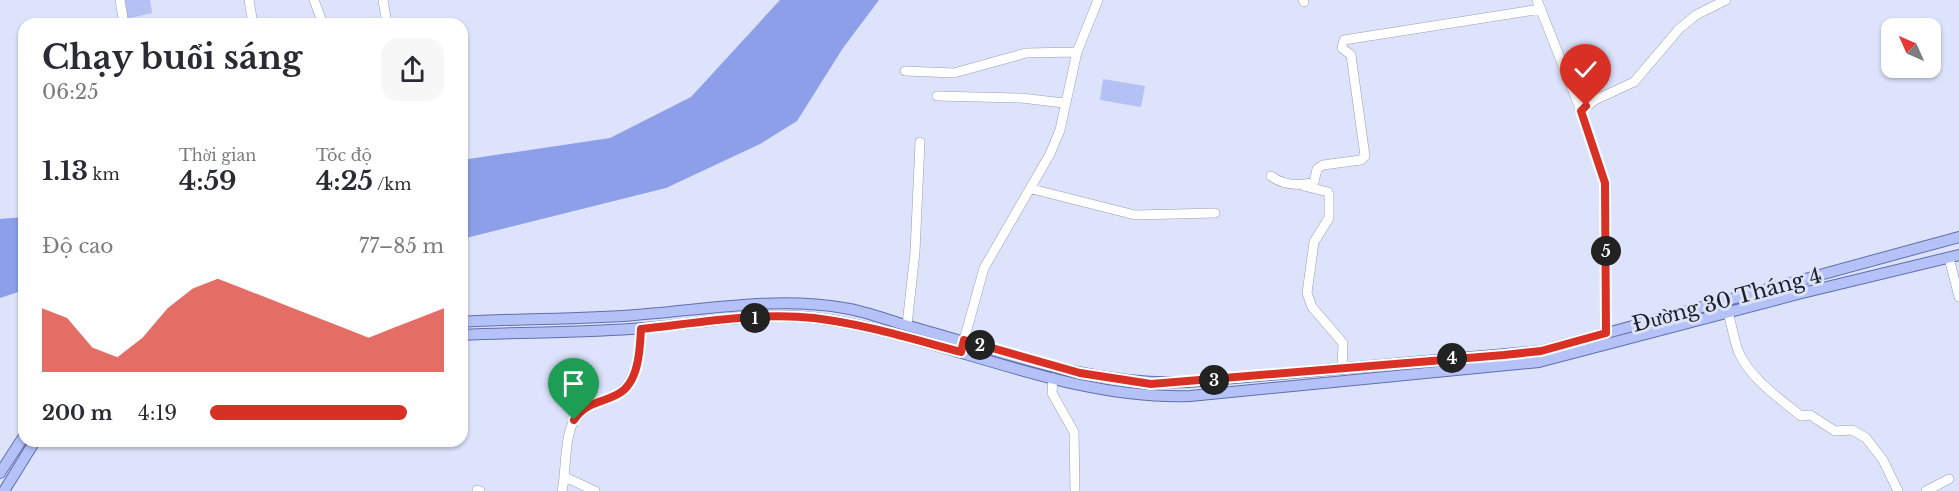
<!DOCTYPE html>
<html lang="vi">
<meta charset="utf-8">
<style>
body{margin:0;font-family:"Libre Baskerville",serif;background:#f7f7f7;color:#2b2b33;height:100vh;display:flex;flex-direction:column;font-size:22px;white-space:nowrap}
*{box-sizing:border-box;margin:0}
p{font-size:20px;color:#7c7c81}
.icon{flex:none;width:33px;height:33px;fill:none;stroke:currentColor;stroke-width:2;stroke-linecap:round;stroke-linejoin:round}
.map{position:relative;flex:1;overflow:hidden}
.sheet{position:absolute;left:18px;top:18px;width:450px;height:429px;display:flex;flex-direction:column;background:#fff;border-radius:18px;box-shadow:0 2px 4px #0004}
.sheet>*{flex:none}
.needle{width:39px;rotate:315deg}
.buttons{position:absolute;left:1881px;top:18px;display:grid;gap:12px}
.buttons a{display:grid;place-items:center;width:60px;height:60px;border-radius:12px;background:#fff;box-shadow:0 2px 4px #0004;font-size:30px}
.pin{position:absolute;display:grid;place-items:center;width:51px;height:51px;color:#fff;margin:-62px -26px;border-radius:50% 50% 50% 0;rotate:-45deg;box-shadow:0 0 6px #0007}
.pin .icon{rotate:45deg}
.km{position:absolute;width:30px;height:30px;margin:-15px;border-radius:50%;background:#222;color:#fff;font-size:16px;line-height:30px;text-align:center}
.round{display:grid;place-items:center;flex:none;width:63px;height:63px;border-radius:18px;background:#f7f7f7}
.head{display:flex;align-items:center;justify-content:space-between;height:102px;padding:0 24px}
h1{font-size:33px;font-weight:800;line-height:45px}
.figures{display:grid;grid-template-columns:repeat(3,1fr);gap:9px;height:102px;padding:6px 24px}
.figures div{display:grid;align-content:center}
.figures b{font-size:26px;font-weight:800}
.figures small{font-size:16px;font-weight:400}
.figures p{font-size:16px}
.chart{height:168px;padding:12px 24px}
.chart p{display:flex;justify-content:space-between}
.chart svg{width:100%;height:108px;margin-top:6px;fill:#d93025;opacity:.7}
ul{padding:0 24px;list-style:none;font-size:20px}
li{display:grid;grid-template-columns:96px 72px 1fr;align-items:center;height:45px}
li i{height:15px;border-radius:8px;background:#d93025}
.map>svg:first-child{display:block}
.green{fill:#b3c1f4}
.water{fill:#8c9fe8}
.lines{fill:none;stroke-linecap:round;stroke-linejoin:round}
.minor-casing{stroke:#989fb5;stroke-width:10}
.major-casing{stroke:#606fac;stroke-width:12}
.minor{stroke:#fff;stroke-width:9}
.major{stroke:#b5c2f8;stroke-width:10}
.route-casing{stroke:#fff;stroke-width:12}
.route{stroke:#d93025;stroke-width:8}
.labels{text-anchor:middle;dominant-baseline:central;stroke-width:6;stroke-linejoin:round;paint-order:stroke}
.street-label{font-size:21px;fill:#1d1f28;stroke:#dce3fb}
</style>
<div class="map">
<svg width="1959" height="491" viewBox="0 0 1959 491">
<rect width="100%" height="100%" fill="#dce3fb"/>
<path class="green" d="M121 0H150L152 13 126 19Z
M1103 79 1145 86 1141 107 1100 100Z"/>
<path class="water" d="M780 0H879L843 48 797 121 760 144 666 188 462 239V160L610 138 691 97Z
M24 217V290L0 298V219Z"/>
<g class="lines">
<g class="minor-casing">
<path id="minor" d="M120 0 124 24
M249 0 253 24
M314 0 323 24
M383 0 387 24
M1303 0 1304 2
M1537 0 1581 111 1605 183 1606 333
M905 71 954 73 1026 53 1077 52
M937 96 1021 98 1064 103
M1581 111 1595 100 1634 82 1679 29 1696 15 1726 0
M1271 176C1283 185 1299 186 1314 182L1317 169 1323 165 1361 160 1365 156 1351 55 1342 48 1344 40 1541 9
M1304 186 1328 192 1329 195V218L1314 242 1307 293 1312 307 1343 343 1342 369
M1032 189 1135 215 1215 213
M1949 258 1959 297
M1728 312C1732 326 1734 341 1739 353 1751 379 1780 399 1801 416L1810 415 1835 431 1852 430 1866 438 1883 460 1898 491
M907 325 915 252 920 142
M964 340 984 268 1050 154 1060 130 1077 52 1098 0
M1053 378 1052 393 1074 432 1075 491
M565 477 595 491
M477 490 480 491
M562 491C567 468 563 433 578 414 585 405 596 402 607 399 637 388 639 357 641 329
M1926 491 1949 479"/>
</g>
<g class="major-casing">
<path id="major" d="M462 322C520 318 577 320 635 315 703 310 776 296 844 308 864 311 885 319 905 325 998 350 1092 387 1189 382L1541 351 1959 237
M462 335C522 332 583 333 643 328 699 324 758 311 815 318 940 334 1064 401 1190 396L1539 362 1798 294 1959 255
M0 473 24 436
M4 491 35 441"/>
</g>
<use href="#minor" class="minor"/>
<use href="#major" class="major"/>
</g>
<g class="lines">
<g class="route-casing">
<path id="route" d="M574 420C585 402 602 403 618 394 639 383 640 349 641 329 697 323 757 312 814 318 864 324 912 339 961 352L964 340 1080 373 1151 384 1504 355 1541 351 1606 333 1605 183 1581 111 1586 106"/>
</g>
<use href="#route" class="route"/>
</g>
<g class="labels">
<g class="street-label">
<text transform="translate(1727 300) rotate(-15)">Đường 30 Tháng 4</text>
</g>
</g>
</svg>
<div class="buttons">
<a><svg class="needle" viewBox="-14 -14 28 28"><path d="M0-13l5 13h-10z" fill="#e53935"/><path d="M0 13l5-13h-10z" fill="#7c7c81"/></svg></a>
</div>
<div class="pin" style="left:574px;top:420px;background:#1e9e55"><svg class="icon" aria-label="arrive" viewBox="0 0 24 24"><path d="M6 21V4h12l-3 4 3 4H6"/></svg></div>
<div class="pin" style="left:1586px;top:106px;background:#d93025"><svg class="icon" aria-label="check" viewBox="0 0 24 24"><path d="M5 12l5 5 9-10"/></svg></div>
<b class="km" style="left:755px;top:318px">1</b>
<b class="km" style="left:980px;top:345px">2</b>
<b class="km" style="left:1214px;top:380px">3</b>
<b class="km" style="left:1452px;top:358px">4</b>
<b class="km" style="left:1606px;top:251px">5</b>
<section class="sheet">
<div class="head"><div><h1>Chạy buổi sáng</h1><p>06:25</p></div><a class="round"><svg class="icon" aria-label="share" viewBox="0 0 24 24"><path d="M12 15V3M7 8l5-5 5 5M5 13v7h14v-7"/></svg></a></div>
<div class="figures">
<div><b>1.13<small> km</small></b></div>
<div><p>Thời gian</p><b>4:59</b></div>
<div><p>Tốc độ</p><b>4:25<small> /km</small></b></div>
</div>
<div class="chart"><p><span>Độ cao</span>77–85 m</p>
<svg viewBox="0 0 160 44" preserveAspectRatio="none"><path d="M0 44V18L10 22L20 34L30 38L40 30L50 18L60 10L70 6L80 10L90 14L100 18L110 22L120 26L130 30L140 26L150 22L160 18V44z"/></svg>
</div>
<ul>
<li><b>200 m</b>4:19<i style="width:84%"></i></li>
</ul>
</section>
</div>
